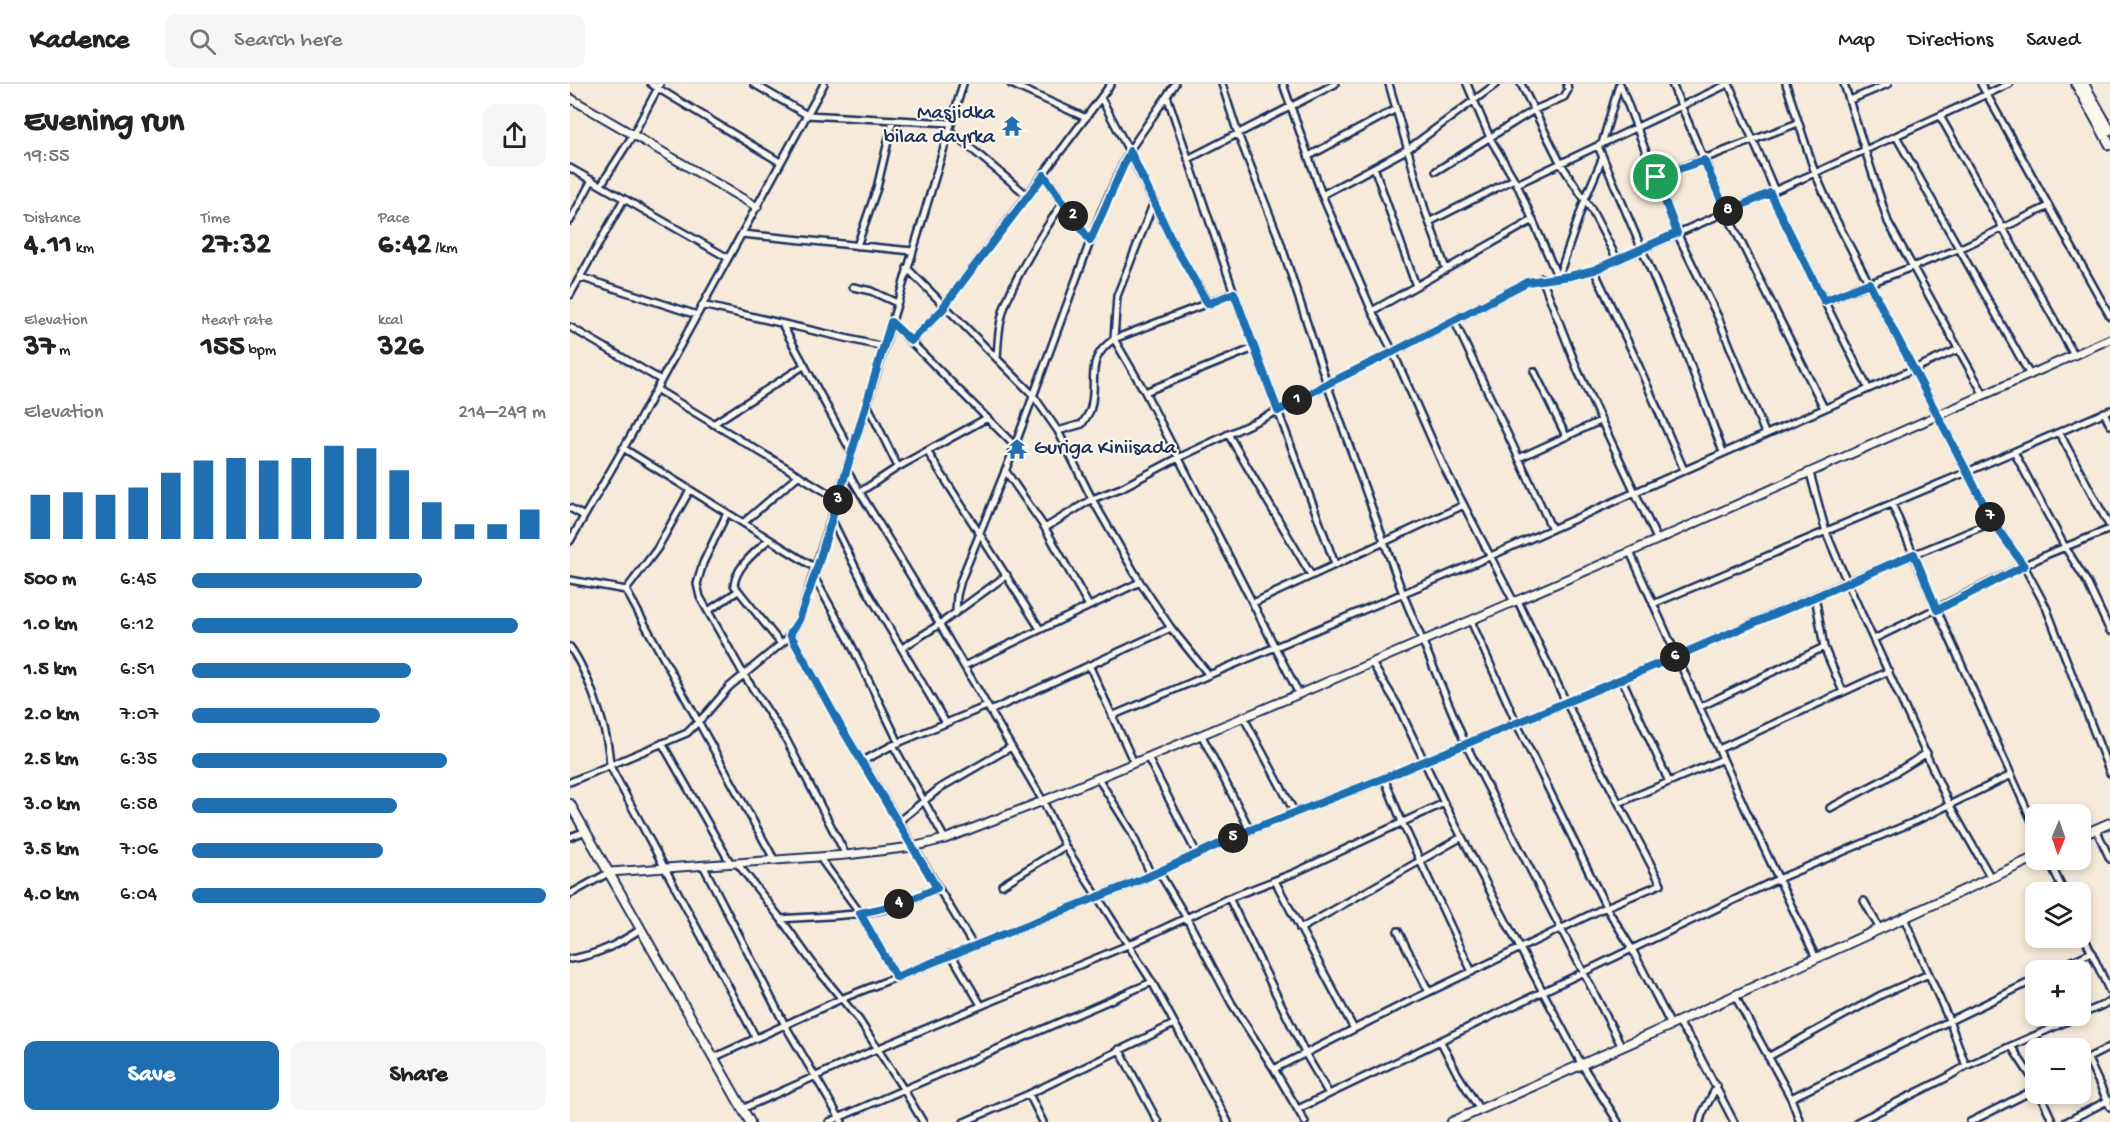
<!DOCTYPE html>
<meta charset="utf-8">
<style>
body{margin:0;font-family:"Gochi Hand",sans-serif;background:#f6f6f6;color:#222;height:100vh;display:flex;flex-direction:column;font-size:22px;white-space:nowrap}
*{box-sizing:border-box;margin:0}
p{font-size:20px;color:#767676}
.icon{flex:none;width:33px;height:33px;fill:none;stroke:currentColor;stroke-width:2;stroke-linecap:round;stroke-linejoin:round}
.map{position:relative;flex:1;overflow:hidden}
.details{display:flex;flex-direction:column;background:#fff;width:570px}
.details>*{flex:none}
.needle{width:39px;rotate:182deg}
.tools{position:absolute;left:1455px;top:720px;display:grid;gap:12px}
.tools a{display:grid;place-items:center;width:66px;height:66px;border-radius:12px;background:#fff;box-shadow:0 3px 9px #0003;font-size:30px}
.pin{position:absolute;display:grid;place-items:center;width:51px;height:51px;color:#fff;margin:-26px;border:3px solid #fff;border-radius:50%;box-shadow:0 2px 6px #0007}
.km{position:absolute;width:30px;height:30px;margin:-15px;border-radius:50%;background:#222;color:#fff;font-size:16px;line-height:30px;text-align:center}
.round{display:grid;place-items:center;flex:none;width:63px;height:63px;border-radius:12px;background:#f6f6f6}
.headline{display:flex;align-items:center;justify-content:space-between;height:102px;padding:0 24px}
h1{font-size:33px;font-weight:700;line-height:45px}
.figures{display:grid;grid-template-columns:repeat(3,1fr);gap:9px;height:102px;padding:6px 24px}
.figures div{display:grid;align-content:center}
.figures b{font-size:30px;font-weight:700}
.figures small{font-size:16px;font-weight:400}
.figures p{font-size:16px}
.chart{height:168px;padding:12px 24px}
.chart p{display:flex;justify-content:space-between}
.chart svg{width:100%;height:108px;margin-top:6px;stroke:#1f6fb2;stroke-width:6}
.button{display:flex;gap:12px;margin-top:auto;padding:12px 24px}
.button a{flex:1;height:69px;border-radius:12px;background:#1f6fb2;color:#fff;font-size:24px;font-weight:700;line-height:69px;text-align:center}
.button a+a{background:#f6f6f6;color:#222}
ul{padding:0 24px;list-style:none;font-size:20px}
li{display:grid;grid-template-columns:96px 72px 1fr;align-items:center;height:45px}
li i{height:15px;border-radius:8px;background:#1f6fb2}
header{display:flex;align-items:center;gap:36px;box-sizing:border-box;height:84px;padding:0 30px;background:#fff;border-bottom:2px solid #e0e0e0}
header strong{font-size:28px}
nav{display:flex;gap:33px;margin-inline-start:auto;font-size:21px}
.search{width:420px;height:54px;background:#f6f6f6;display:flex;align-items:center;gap:15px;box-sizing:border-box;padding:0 21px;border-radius:12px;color:#767676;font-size:22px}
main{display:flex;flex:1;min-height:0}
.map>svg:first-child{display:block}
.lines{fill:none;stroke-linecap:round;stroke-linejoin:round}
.minor-casing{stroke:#1b2f5e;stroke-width:10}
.tertiary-casing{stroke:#1b2f5e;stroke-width:11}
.secondary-casing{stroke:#1b2f5e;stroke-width:12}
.minor{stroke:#fbf7ec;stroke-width:5}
.tertiary{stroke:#fbf7ec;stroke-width:7}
.secondary{stroke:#fbf7ec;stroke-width:8}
.route-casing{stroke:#fff;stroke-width:12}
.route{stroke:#1f6fb2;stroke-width:8}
.labels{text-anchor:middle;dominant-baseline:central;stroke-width:4.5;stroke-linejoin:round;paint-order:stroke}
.poi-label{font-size:21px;fill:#1b2f5e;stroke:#fbf7ec;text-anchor:end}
</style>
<header>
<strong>Kadence</strong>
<div class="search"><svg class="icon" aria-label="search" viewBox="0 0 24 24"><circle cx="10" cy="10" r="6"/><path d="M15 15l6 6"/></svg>Search here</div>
<nav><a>Map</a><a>Directions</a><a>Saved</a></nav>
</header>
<main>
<section class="details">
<div class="headline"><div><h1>Evening run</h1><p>19:55</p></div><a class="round"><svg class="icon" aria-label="share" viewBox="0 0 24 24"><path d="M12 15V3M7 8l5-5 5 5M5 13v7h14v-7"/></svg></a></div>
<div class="figures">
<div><p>Distance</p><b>4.11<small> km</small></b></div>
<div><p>Time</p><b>27:32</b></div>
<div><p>Pace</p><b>6:42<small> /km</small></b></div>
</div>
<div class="figures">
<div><p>Elevation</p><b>37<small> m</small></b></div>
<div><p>Heart rate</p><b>155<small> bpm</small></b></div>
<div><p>kcal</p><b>326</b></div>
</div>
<div class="chart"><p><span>Elevation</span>214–249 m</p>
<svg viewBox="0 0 160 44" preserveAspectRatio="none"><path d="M5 44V26M15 44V25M25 44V26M35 44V23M45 44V17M55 44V12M65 44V11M75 44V12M85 44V11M95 44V6M105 44V7M115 44V16M125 44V29M135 44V38M145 44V38M155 44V32"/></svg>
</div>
<ul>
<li><b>500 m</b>6:45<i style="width:65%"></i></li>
<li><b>1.0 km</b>6:12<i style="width:92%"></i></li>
<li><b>1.5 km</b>6:51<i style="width:62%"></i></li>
<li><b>2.0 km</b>7:07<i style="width:53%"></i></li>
<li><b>2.5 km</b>6:35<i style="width:72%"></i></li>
<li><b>3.0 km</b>6:58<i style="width:58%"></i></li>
<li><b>3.5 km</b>7:06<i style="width:54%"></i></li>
<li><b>4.0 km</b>6:04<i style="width:100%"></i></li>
</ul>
<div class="button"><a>Save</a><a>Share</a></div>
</section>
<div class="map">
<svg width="1540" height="1038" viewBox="0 0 1540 1038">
<rect width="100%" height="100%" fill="#f6ebda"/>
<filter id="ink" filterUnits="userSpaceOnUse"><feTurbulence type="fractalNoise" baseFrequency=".0167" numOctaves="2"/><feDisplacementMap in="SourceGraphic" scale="12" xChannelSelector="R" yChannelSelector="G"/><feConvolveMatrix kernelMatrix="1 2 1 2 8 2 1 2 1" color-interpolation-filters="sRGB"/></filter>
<g filter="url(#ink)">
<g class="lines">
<g class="minor-casing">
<path id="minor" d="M81 0 210 78
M184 0 237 31 381 39
M441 0 516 34
M652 0 668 50 710 157 757 300 833 510 895 659 1052 963
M713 0 752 111 802 227 823 268 873 381 944 518
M819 0 855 126 876 185
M897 0 921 56 947 100 988 194
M951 0 991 80 1021 125 1047 175
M1050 0 1107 149 1148 233 1195 349
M1102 0 1156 128 1254 324
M1159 0 1205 107
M1216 0 1245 89 1264 132 1423 438 1454 482 1476 523 1540 689
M1274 0 1318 138 1414 311
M1411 0 1540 232
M597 12 664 209 765 480
M531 14 559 67 602 157 638 220
M1280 16 1318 0
M1370 32 1504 271
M379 46 458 112
M1326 52 1460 291
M1032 60 1049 1
M1028 62 1116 269 1153 368
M739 72 826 25
M618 75 765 0
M804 83 846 202
M0 84 158 174
M866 87 964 26 994 13 998 6 997 0
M474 91 520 157
M1086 93 1228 39
M947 100 1158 0
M31 101 63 51 90 0
M1200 109 1298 304
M752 111 838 65 926 0
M584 118 547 212 544 255 575 308 729 610
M0 137 22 96
M859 138 944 95
M172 150 342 167
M287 162 307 104 323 36
M337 184 463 311 488 347 522 415 570 498 601 544 639 591
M1024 186 1064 271 1114 386
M10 193 127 231
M972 194 1008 287 1087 455
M988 194 1015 115 1033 73
M283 203 301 207 327 219
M0 211 54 115
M1254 217 1391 164 1479 122
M132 221 314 263
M374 222 541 0
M802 227 963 136
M884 236 982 445
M321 238 445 362
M212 240 282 369
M0 243 91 296
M341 257 375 223
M427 275C428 256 429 237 436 219 450 183 472 150 493 118
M964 287 996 352
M86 305 268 415
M575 308 684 264
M297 320 328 383
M1534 328 1540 341
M143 340 235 281
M488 347 512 340C515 335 520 329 521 323 528 294 514 276 544 255L664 209
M1489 348 1540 443
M658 350 741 491
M53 364 247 485
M357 367 470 545
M1444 368 1495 463 1517 498 1540 547
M949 374 1030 337
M435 386 475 444 519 522
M277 387 353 512 473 717 495 762 582 898 658 1038
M1240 389 1256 448 1277 498 1379 720 1421 794
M290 408 328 383 417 334
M1322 420 1367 526 1466 746
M0 424 14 432
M157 429 133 479 127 500 130 513 174 591 216 655 276 771
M262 436 296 505 376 639
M173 439 229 391
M475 444 522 415 551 404 608 374 708 327 757 300 823 268 957 198 1000 192 1024 186 1245 89 1439 0
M199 455C185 469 167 481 164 501L211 560
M0 457 60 353 254 0
M1060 468 1175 724 1246 874
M244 493 278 554 329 659
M0 496 56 506 205 777
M56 506 87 465 120 406
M1245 512 1254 563 1273 608
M683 519 894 421
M1083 520 1397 388 1540 326
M138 527 168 507
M386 528 387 511 391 496 440 375 531 128 559 67 605 0
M901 537 946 638 1036 823 1062 865 1101 941
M220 550 271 643 403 861
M1304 555 1478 470 1540 445
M0 563C19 590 39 649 40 682L186 954
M332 564 370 540 437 491
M802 579 827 620 874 719 973 908 1012 981 1048 1038
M519 581 564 679
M394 582 570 498
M1052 595 1099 698
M1130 623 1254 563
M420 627 601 544
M544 631 905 479 1389 265
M674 634 725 729
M632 652 680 746
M92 659 161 780
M323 661 375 755
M1149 665 1319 587
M578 674 627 770
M291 678 323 661 417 622
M528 694 561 747 581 791
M814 694 832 738 902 888
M0 698 117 649 136 630 159 603 217 555 229 536 306 291 393 0
M1049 719 1153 675
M1260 724 1315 695 1357 669
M328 738 370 704 441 663
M1526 745 1540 775
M0 753 16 747
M250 774 290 829 326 893
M1479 776 1494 808
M167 779 211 835 244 881 289 936 334 1006 353 1038
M133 781 215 941 272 1038
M589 788 616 833 662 920 704 985 735 1038
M705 797 784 945
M432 801 495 762
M0 810 40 788
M659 814 735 969 759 1010
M1294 817 1310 845
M1334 834 1379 936 1396 982
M211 835C245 832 282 833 315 825 333 820 350 812 367 804
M1510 844 1540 908
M730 845 892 753
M828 847 859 908
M381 870 411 921
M0 875C28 871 48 860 71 845
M1483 886 1522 868
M1165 912 1221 1014 1230 1038
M1510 931 1540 918
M1108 938 1123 959 1164 1038
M871 958 887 989 910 1026
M1441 962 1466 1000
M549 965 588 1038
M1198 973 1311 911 1359 890
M143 974 271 915 573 795 680 746 814 694 1107 572 1277 498 1423 438
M1518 975 1540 1023
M1510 978 1540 963
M704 985 836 919 1036 823 1091 800 996 618 948 517
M459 1010 473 1038
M1470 1010 1483 1038
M1221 1014 1466 895
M172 1025 309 964 558 861 659 814 724 789 874 719
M728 1025 1208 795 1346 737 1441 691
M259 1038 582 898
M394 1038 459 1010 604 940
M1130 1038 1132 1030 1147 1002
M1287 1038 1376 994 1396 982 1509 932
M1400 1038 1466 1005
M1496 1038 1539 1016"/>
</g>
<g class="tertiary-casing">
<path id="tertiary" d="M0 14 187 123
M40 788 276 771 342 763 375 755 473 717 729 610 1060 468 1540 255"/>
</g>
<g class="secondary-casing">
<path id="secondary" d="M1506 0 1540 61
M1514 0 1540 46
M0 720 180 1038
M1510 752 1540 739
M882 1038 1101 941 1466 773"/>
</g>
<use href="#minor" class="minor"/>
<use href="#tertiary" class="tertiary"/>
<use href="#secondary" class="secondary"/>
</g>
</g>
<g class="lines" filter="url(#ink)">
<g class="route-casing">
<path id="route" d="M560 67 602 157 638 220 664 209 708 327 757 300 823 268 957 198 1000 192 1024 186 1107 149 1086 93 1134 76 1156 128 1200 109 1254 217 1299 199 1423 438 1454 482 1367 526 1344 470 1107 572 814 694 680 746 573 795 326 893 290 829C318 824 342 816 367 804L271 643 220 550 229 536 247 484 321 238 341 257 375 223 374 222 474 91 520 157Z"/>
</g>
<use href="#route" class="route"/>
</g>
<defs>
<g id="temple-bare" transform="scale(1.62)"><path d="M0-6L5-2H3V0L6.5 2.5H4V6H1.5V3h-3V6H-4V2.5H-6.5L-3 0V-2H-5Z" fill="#1f6fb2" stroke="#fbf7ec" stroke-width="2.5" paint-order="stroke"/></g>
</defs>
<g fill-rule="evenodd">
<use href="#temple-bare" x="442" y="42"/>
<use href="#temple-bare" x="447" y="365"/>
</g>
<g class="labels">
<g class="poi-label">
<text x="425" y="30">Masjidka<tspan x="425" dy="24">bilaa dayrka</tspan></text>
<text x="464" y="365" text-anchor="start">Guriga Kiniisada</text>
</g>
</g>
</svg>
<div class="tools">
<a><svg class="needle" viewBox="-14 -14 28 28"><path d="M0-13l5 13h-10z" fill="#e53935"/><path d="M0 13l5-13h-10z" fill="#767676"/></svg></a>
<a><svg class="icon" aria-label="layers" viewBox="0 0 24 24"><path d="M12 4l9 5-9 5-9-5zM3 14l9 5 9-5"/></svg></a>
<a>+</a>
<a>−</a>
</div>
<div class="pin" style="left:1086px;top:93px;background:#1e9e55"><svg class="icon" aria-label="arrive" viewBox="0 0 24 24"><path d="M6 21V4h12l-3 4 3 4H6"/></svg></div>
<b class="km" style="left:727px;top:316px">1</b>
<b class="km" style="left:503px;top:132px">2</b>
<b class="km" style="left:268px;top:416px">3</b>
<b class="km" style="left:329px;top:820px">4</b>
<b class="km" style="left:663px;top:754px">5</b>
<b class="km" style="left:1105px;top:573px">6</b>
<b class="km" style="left:1420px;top:433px">7</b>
<b class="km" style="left:1158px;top:127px">8</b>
</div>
</main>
